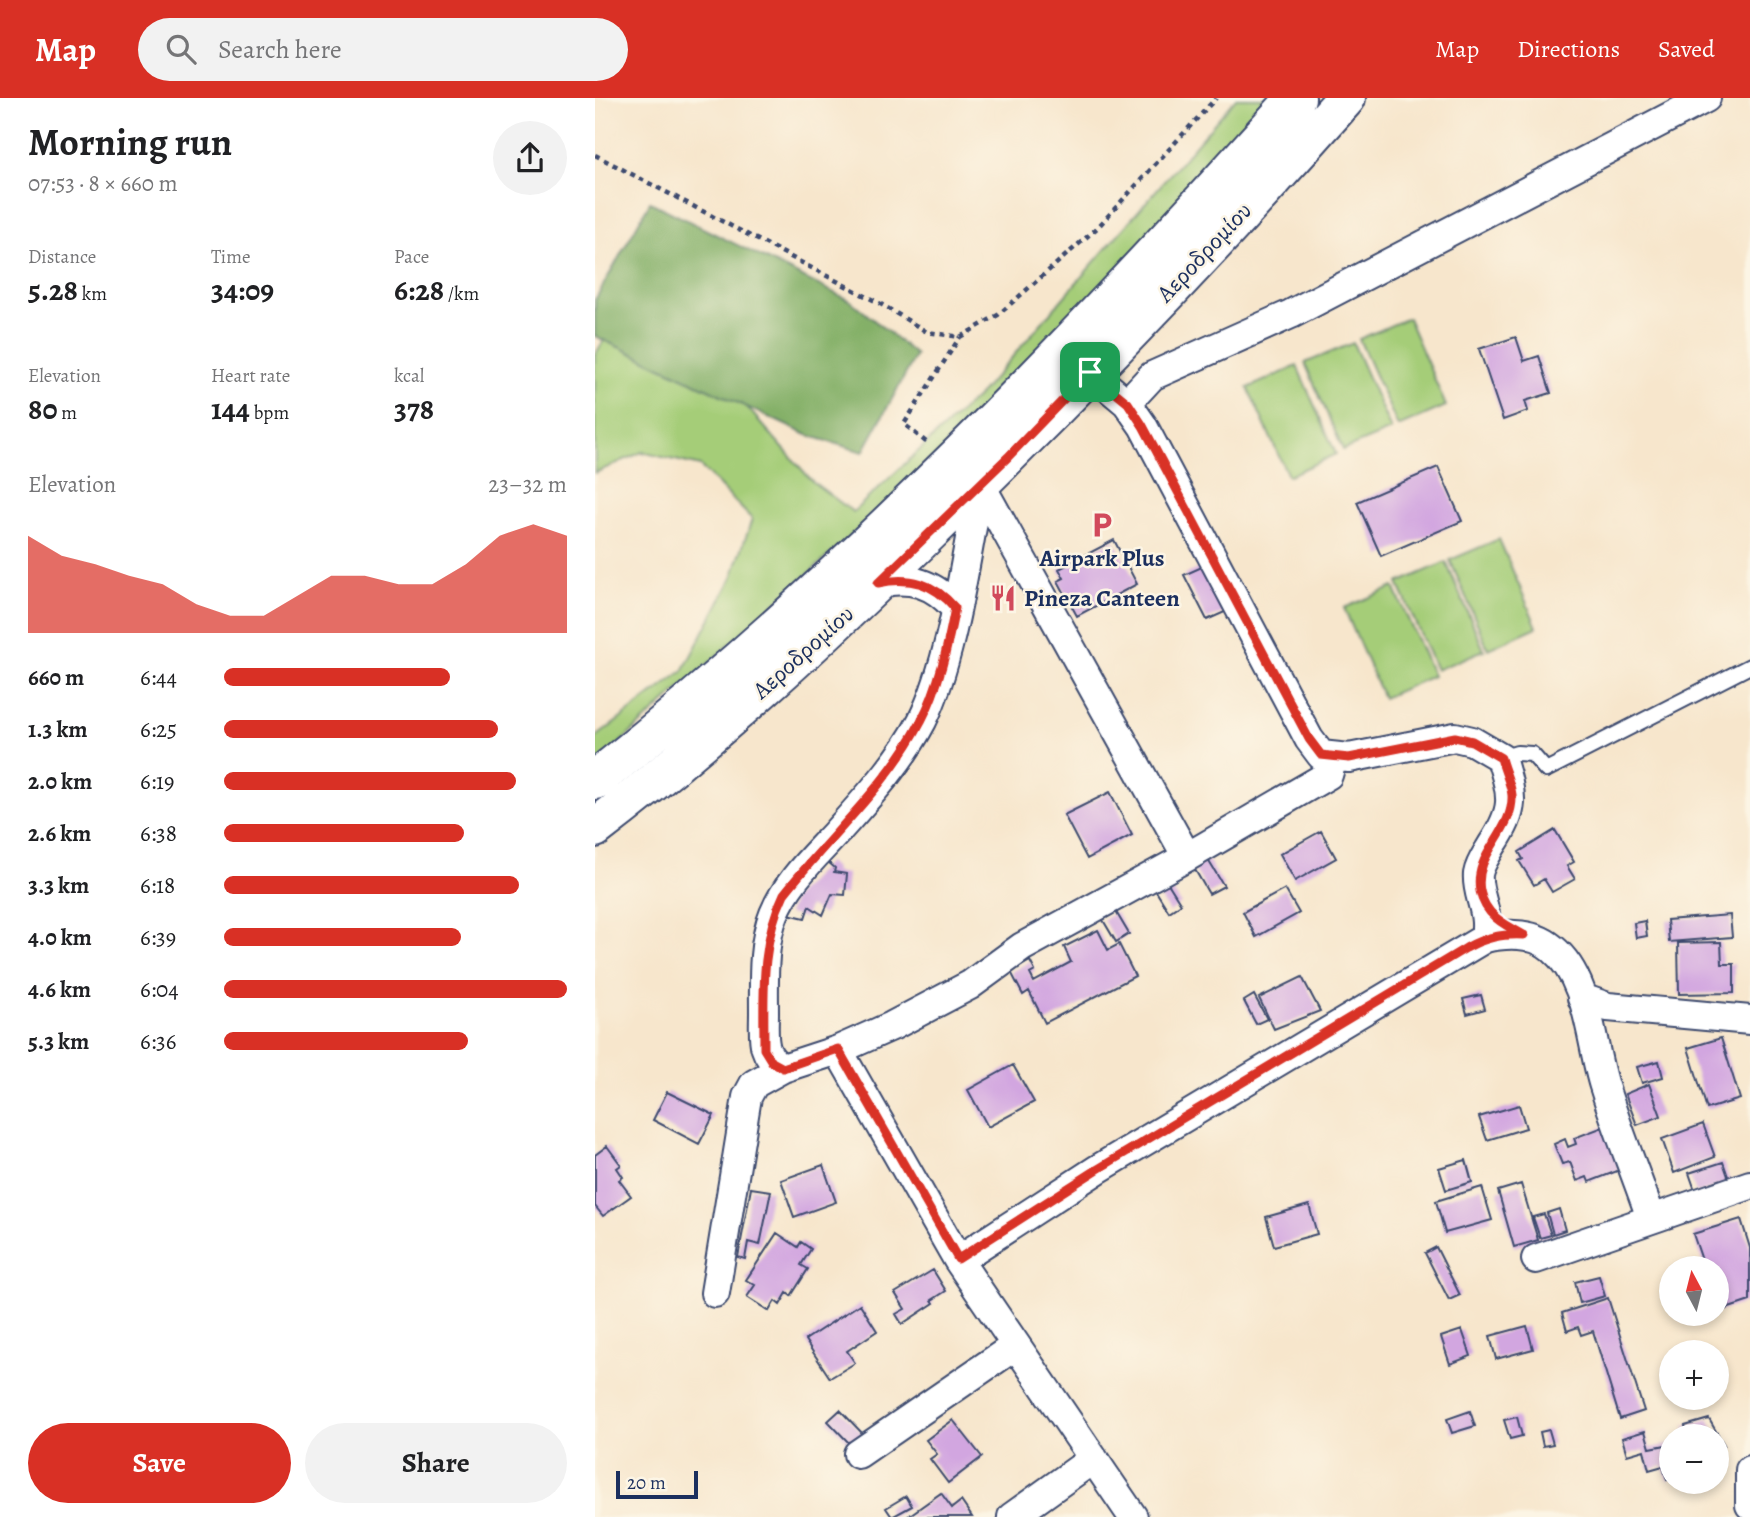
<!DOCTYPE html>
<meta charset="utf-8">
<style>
body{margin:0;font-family:Alegreya,serif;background:#f2f2f2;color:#202124;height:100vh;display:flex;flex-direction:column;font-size:26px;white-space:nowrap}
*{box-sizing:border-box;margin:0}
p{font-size:23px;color:#757577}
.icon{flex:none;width:38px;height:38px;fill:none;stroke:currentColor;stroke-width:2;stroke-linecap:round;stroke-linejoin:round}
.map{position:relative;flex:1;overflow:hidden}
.sheet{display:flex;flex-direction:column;background:#fff;width:595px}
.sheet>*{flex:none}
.needle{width:46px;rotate:353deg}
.controls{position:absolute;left:1064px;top:1158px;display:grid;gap:14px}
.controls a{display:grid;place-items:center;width:70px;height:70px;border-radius:50%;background:#fff;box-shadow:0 4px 10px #0003;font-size:35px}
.scale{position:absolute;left:21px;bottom:18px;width:82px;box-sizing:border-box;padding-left:7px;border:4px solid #1b2f5e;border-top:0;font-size:19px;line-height:24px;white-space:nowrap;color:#1b2f5e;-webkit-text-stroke:5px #fcf5e5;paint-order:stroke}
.pin{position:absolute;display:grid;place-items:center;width:60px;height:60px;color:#fff;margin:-30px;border-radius:14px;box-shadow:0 4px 10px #0006}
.round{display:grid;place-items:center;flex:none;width:74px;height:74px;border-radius:37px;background:#f2f2f2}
.head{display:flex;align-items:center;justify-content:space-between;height:119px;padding:0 28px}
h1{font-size:38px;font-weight:700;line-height:52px}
.figures{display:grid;grid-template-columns:repeat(3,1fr);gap:10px;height:119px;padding:7px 28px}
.figures div{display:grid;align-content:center}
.figures b{font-size:30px;font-weight:700}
.figures small{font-size:19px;font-weight:400}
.figures p{font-size:19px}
.chart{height:196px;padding:14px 28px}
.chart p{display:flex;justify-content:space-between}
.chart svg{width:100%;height:126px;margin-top:7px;fill:#d93025;opacity:.7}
.cta{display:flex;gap:14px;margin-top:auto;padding:14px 28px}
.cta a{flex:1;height:80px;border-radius:42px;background:#d93025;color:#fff;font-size:28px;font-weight:700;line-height:80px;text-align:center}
.cta a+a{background:#f2f2f2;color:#202124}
ul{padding:0 28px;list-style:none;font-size:23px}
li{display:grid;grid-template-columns:112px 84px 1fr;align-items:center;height:52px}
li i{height:18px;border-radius:9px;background:#d93025}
header{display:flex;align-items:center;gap:42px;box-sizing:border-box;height:98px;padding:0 35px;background:#d93025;color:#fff}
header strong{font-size:33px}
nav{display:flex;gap:38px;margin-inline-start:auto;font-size:24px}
.search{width:490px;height:63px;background:#f2f2f2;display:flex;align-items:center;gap:18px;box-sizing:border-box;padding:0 24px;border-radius:38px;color:#757577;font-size:26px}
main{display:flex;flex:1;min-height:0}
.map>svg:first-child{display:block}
.green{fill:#a5cd78;stroke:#607e6b;stroke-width:2}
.forest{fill:#84b068;stroke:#507063;stroke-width:2}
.building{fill:#d2a6e0}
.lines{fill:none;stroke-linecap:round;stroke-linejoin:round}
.lane-casing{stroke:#3c4a6e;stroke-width:18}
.street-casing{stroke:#3c4a6e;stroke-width:32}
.primary-casing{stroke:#3c4a6e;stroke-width:42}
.path{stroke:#3c4a6e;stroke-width:4.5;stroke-dasharray:5 5;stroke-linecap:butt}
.lane{stroke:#fff;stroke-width:14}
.street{stroke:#fff;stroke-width:28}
.primary{stroke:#fff;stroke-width:38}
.route-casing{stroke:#fff;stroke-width:14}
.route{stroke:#d93025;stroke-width:9}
.labels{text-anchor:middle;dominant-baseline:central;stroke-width:5;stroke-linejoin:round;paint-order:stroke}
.street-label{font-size:24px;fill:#1b2f5e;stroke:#fcf5e5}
.poi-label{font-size:24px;font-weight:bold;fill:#1b2f5e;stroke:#fcf5e5}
</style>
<header>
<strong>Map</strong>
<div class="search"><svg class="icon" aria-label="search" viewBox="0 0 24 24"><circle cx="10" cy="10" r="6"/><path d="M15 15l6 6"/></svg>Search here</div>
<nav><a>Map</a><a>Directions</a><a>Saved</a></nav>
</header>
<main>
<section class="sheet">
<div class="head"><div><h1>Morning run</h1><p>07:53 · 8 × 660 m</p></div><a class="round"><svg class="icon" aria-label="share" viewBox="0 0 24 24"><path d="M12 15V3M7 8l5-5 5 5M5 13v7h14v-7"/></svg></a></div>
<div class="figures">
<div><p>Distance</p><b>5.28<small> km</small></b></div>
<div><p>Time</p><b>34:09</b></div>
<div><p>Pace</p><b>6:28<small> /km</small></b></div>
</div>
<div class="figures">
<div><p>Elevation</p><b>80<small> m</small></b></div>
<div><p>Heart rate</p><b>144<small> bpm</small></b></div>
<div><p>kcal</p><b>378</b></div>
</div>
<div class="chart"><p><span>Elevation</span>23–32 m</p>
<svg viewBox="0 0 160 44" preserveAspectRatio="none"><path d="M0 44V10L10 17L20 20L30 24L40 27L50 34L60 38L70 38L80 31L90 24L100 24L110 27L120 27L130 20L140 10L150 6L160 10V44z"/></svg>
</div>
<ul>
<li><b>660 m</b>6:44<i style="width:66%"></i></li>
<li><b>1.3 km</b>6:25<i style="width:80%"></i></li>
<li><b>2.0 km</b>6:19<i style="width:85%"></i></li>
<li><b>2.6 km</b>6:38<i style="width:70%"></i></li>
<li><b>3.3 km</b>6:18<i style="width:86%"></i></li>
<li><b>4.0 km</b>6:39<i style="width:69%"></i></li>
<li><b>4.6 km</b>6:04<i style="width:100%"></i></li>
<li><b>5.3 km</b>6:36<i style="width:71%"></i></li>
</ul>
<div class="cta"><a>Save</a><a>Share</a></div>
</section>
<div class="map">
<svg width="1155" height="1419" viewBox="0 0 1155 1419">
<rect width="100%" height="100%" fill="#fcf5e5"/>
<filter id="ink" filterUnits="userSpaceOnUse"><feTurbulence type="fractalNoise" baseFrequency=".0143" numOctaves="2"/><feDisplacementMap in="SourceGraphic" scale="14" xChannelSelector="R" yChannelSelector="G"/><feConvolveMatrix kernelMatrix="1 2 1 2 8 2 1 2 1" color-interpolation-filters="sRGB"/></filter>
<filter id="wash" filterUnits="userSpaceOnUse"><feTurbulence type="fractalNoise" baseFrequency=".00686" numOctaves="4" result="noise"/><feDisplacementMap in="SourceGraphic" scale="28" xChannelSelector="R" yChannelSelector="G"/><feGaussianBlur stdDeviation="1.57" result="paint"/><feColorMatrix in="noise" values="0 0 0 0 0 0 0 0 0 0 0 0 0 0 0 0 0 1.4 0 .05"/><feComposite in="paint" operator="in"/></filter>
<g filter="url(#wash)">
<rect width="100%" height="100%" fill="#f7e6cc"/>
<path class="green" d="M641 0H683L365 340 0 667V640L88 573 137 480 157 421 105 368 47 354 0 375V257L9 242 152 309 218 384 258 414 387 294Z
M813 220 851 308 803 329 764 241Z
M758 245 796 332 748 352 710 265Z
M702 268 741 356 693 378 653 290Z
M904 441 942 529 893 551 855 462Z
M851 464 889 552 841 572 803 485Z
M799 489 838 578 788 600 749 510Z"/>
<path class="forest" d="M55 104 256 203 321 257 268 354 212 337 0 238V202Z"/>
<g id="blocks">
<path class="building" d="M921 239 929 263 944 258 956 295 930 303 933 313 908 322 884 251Z
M843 369 867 423 786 458 762 404Z
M519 442 542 486 482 518 463 483 469 480 464 471Z
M609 468 632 513 612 522 589 477Z
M515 694 537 737 492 761 469 717Z
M960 732 979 764 972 768 980 781 957 794 949 781 939 787 924 763 928 761 924 754Z
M726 733 741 760 700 783 685 756Z
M613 762 629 788 614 796 599 770Z
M233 764 240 770 239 774 252 776 250 797 237 796 228 817 214 808 210 820 193 816 199 800Z
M571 782 586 806 574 814 559 790Z
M690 791 704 815 661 839 648 814Z
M521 814 534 836 521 844 508 822Z
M1135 817 1137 839 1074 844 1072 822Z
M1050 823 1052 838 1041 840 1039 825Z
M503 832 513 852 524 846 540 878 450 925 434 893 428 897 416 874 435 863 440 873 435 876 439 884 476 864 469 849Z
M1126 844 1127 866H1139V895L1084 896 1083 845Z
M707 879 725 913 679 931 664 900Z
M659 897 672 921 661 926 649 903Z
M886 897 890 911 872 916 868 901Z
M1126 940 1145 1001 1112 1011 1093 950Z
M1064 963 1068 979 1047 985 1042 969Z
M418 967 439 1004 393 1029 373 992Z
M1054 986 1066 1018 1042 1027 1030 996Z
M72 994 119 1017 104 1046 58 1022Z
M924 1007 931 1030 892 1042 884 1019Z
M1108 1026 1120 1059 1079 1075 1067 1041Z
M1008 1029 1025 1072 994 1084 992 1079 982 1083 975 1064 967 1066 959 1046 970 1041 973 1049 981 1046 979 1040Z
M12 1048 26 1067 22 1070 28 1079 24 1082 36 1098 8 1118 0 1108V1057Z
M871 1062 877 1084 851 1092 844 1070Z
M1128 1064 1135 1084 1101 1095 1094 1075Z
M228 1067 241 1104 199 1119 186 1082Z
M926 1086 943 1142 919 1149 903 1093Z
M887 1089 897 1122 850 1135 841 1103Z
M156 1090 176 1093 165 1147 153 1144 150 1161 143 1159Z
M714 1107 722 1136 679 1148 671 1119Z
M964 1111 970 1132 958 1136 952 1115Z
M949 1116 956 1137 945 1140 938 1119Z
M1146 1121 1155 1150V1203L1122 1214V1171H1110L1098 1136Z
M182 1135 203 1149 206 1144 216 1151 206 1167 213 1171 196 1198 192 1195 185 1207 180 1203 174 1213 152 1199 160 1187 151 1182Z
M841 1149 865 1197 854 1202 830 1155Z
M338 1172 351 1193 337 1202 339 1205 307 1226 301 1216 310 1211 300 1195Z
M1004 1178 1010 1198 985 1205 980 1184Z
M1013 1200 1049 1313 1025 1321 998 1233 986 1237 983 1229 972 1233 967 1215Z
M265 1206 282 1233 252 1253 260 1265 235 1280 210 1242Z
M932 1228 938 1251 901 1261 895 1238Z
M867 1232 876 1258 855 1266 846 1239Z
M245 1312 269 1337 257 1348 233 1323Z
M875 1313 880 1328 857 1335 852 1321Z
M922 1319 927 1338 915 1341 909 1322Z
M1114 1321 1122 1335 1129 1347 1122 1348V1339H1094L1090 1328Z
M358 1322 387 1359 353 1385 335 1361 342 1356 331 1342Z
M954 1332 958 1346 948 1348 945 1334Z
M1050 1333 1055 1350 1076 1346V1381L1072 1382 1068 1368 1054 1372 1049 1352 1032 1357 1027 1340Z
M346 1395 357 1410 366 1403 377 1419H312Z
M311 1398 317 1408 297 1419 291 1410Z"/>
</g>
</g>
<g filter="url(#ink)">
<use href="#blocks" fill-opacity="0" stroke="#3c4a6e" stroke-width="2"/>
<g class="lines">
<g class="lane-casing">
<path id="lane" d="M906 660 922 655 937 656 951 672 1155 568"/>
</g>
<g class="street-casing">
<path id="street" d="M495 274 532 305 548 328 714 641 726 657 754 660 860 639 877 643 906 660C918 700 921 710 897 747 892 756 885 765 883 776 881 797 895 812 890 840
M532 305 557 278 696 216 1111 0
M385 386C371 456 358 561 327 623 305 665 271 701 240 736 217 761 192 784 179 816 167 845 169 884 169 915 169 938 165 958 188 970L243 952 297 928 375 887 427 849 592 759 733 677 738 660
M385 386 592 759
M283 485C315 478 339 485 360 510
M987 900 1013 909 1155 922
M243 952 363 1162 538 1419
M941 1161 1155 1087
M363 1162 503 1071 890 840C913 835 938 834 957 850 995 881 995 944 1009 988 1023 1033 1041 1076 1056 1120
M120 1195 152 999 159 986 188 970
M263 1356 420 1248
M1155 1372V1407
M417 1419 498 1361"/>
</g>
<g class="primary-casing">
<path id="primary" d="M0 682C257 479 483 243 701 0
M0 730C118 640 227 539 333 436 478 296 618 151 751 0"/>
</g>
<path class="path" d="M0 57 284 205 332 234 365 239 403 217 502 130 621 0
M331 344 309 326 365 239"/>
<use href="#lane" class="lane"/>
<use href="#street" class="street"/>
<use href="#primary" class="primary"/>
</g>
</g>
<g class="lines" filter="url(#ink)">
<g class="route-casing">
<path id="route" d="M495 274 533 305 548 328 714 641 726 657 754 660 860 639 877 643 906 660C909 672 916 686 917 697 919 734 878 755 885 793 890 817 908 826 929 837 906 836 891 839 871 850L503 1071 363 1161 243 951 188 970 177 964 169 951C169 898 165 845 189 796 234 738 292 689 326 623 344 590 353 546 360 510 339 485 315 478 283 485L413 359Z"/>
</g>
<use href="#route" class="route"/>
</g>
<defs>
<g id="parking-bare" transform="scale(2.1)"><path d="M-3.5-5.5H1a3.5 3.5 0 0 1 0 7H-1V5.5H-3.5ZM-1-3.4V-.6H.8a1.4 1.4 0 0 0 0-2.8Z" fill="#d1495b" stroke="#fcf5e5" stroke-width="2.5" paint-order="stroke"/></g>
<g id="restaurant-bare" transform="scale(2.1)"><path d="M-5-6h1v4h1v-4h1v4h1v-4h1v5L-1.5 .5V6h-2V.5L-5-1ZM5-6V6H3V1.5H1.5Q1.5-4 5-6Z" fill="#d1495b" stroke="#fcf5e5" stroke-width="2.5" paint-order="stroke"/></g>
</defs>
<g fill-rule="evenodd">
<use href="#parking-bare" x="507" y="427"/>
<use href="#restaurant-bare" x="408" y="500"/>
</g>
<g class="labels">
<g class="street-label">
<text transform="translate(609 154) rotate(-47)">Αεροδρομίου</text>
<text transform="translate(208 554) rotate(-42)">Αεροδρομίου</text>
</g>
<g class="poi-label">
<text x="507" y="460">Airpark Plus</text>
<text x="429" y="500" text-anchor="start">Pineza Canteen</text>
</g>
</g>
</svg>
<div class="controls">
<a><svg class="needle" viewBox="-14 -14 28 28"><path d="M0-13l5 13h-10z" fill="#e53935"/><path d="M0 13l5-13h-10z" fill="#757577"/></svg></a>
<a>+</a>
<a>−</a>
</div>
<div class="scale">20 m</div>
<div class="pin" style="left:495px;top:274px;background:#1e9e55"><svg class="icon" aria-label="arrive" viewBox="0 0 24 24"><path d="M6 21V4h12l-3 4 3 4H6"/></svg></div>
</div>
</main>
